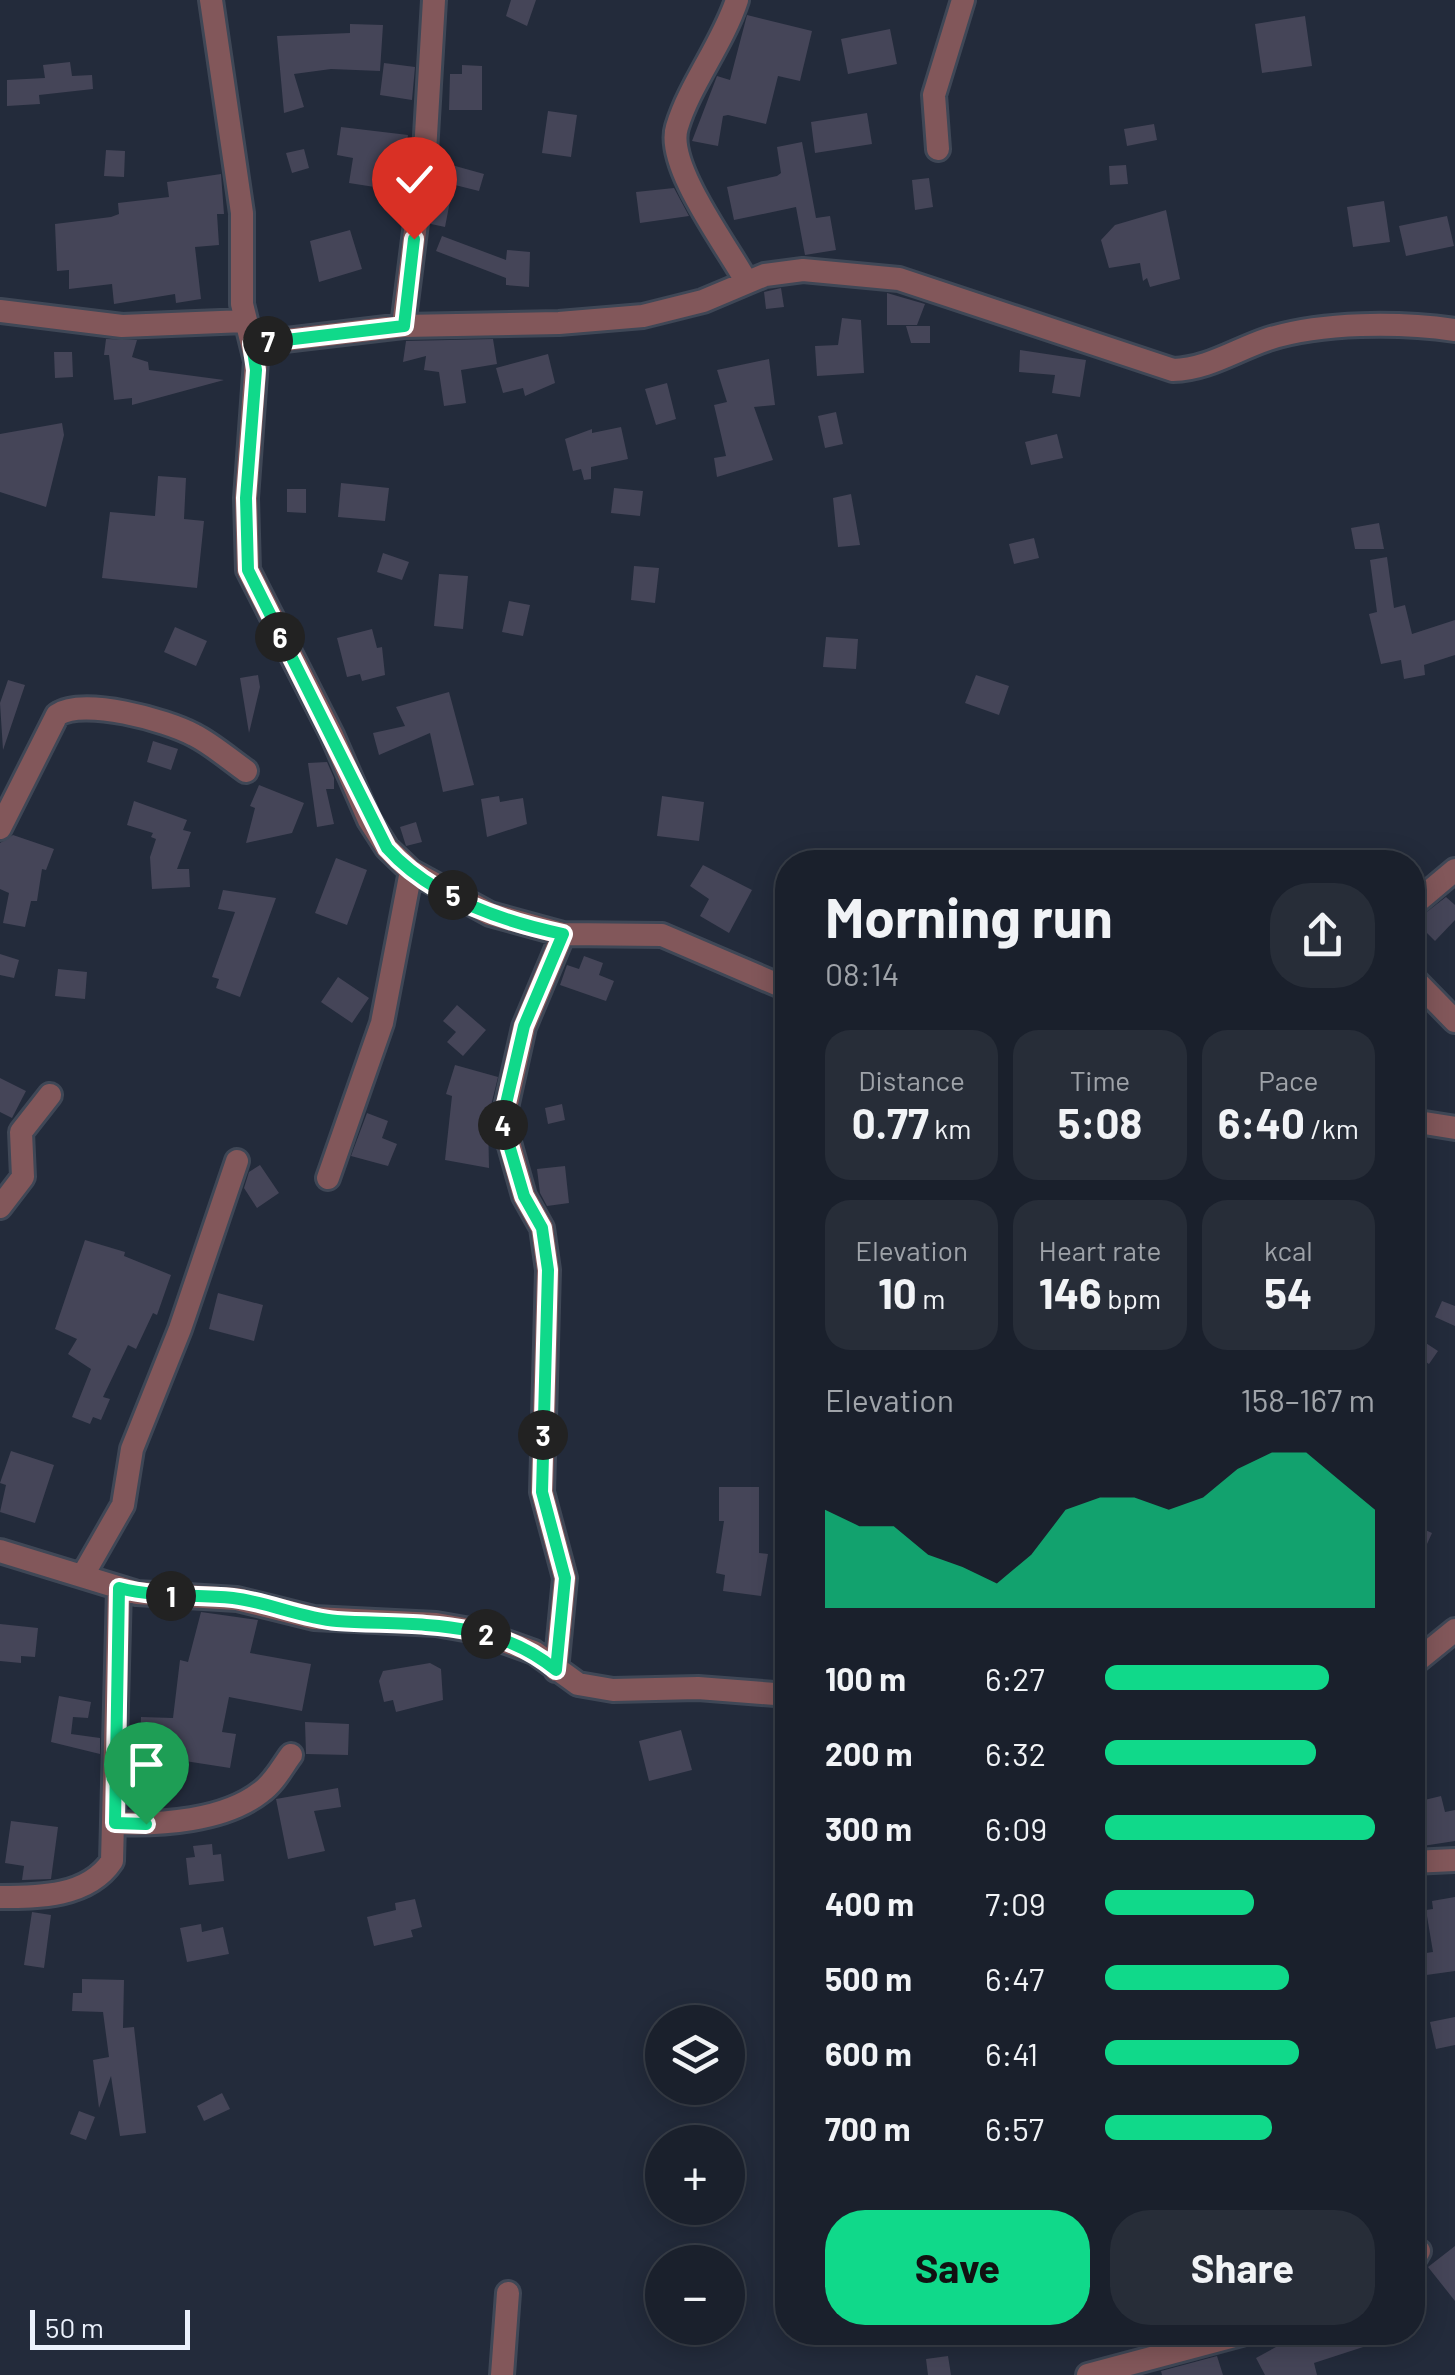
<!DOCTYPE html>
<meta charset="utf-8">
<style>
body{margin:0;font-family:Barlow,sans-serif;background:#272d38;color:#f1f3f6;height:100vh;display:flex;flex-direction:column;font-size:38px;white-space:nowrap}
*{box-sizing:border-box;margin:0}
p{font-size:32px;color:#9fa3a9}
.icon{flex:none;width:55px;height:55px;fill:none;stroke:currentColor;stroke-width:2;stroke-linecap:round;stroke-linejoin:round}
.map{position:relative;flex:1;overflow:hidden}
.drawer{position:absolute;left:775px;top:850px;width:650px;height:1495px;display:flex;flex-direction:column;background:#1a202c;border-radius:40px;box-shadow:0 5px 25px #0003,0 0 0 2px #383e48}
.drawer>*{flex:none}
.buttons{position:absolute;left:645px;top:2005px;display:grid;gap:20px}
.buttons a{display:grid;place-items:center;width:100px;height:100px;border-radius:50%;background:#1a202c;box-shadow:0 5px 25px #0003,0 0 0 2px #383e48;font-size:50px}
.scale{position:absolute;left:30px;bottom:25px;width:160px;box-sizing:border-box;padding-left:10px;border:5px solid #ebf1fc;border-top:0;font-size:28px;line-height:35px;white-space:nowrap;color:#ebf1fc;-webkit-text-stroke:8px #232b3b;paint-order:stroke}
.pin{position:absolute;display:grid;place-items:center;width:85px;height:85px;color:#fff;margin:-102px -42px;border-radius:50% 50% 50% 0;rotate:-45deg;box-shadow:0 0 10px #0007}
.pin .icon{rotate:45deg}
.km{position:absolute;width:50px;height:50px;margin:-25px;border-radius:50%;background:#222;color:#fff;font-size:28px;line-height:50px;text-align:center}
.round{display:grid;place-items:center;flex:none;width:105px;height:105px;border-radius:40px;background:#272d38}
.head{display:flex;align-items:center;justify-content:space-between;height:170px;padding:0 50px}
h1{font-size:55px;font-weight:700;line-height:75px}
.stats{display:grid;grid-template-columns:repeat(3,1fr);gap:15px;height:170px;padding:10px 50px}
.stats div{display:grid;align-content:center;border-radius:25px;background:#272d38;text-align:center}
.stats b{font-size:42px;font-weight:700}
.stats small{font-size:28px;font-weight:400}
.stats p{font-size:28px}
.chart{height:280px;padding:20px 50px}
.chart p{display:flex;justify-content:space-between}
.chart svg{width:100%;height:180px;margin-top:10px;fill:#10d98a;opacity:.7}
.button{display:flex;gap:20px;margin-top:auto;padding:20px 50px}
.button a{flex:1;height:115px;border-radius:40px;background:#10d98a;color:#111;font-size:40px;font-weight:700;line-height:115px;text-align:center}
.button a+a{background:#272d38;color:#f1f3f6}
ul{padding:0 50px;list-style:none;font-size:32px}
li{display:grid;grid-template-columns:160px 120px 1fr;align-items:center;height:75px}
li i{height:25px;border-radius:12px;background:#10d98a}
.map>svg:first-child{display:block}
.building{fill:#454558}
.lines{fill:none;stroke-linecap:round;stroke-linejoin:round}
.minor-casing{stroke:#3f4756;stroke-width:28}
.minor{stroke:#82575a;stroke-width:22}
.route-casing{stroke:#fff;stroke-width:20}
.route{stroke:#10d98a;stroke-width:12}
</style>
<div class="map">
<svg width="1455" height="2375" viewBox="0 0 1455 2375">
<rect width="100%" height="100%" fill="#232b3b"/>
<path class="building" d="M511 0H536L527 26 506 16Z
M747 15 812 31 800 81 778 76 766 124 728 115 723 116 718 146 692 141 717 76 730 80Z
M1305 16 1312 66 1262 73 1255 24Z
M350 24 383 25 380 71 331 69 294 74 304 107 284 113 277 36 350 33Z
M890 29 897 64 848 74 841 39Z
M70 62 72 76 92 75 93 89 39 95 40 104 7 106V80L45 78 43 65Z
M384 63 415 67 412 100 380 95Z
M462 65 482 66V110H449L450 74H462Z
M548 111 577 115 571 157 542 153Z
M867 113 872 144 815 153 811 122Z
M1154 124 1157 140 1127 146 1124 129Z
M341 127 408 135 401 179 387 177 381 188 349 183 353 158 337 155Z
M802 142 816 218 830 216 836 250 805 255 796 207 734 220 727 187 777 176 781 173 777 147Z
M304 149 309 168 292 173 286 153Z
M106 150 125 151 124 177 104 176Z
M448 164 484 174 479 191 443 182Z
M1126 165 1128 184 1110 185 1109 166Z
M221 174 224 214H217L219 245 195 247 201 299 176 303 175 294 114 304 112 284 69 289V270L57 271 55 224 111 217 119 214 118 203 169 197 167 182Z
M929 178 933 207 915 210 912 180Z
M674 188 689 216 640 223 636 192Z
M435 193 451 196 445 227 431 224Z
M1384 201 1390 242 1353 247 1347 207Z
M1166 210 1180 279 1150 287 1147 278 1143 281 1140 263 1109 268 1101 240 1115 225Z
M1447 216 1454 246 1406 256 1399 226Z
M350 230 362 269 319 282 310 241Z
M442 236 506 260 507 250 530 252 529 287 506 285V278L436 251Z
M781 288 784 307 766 309 764 292Z
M887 293 925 304 917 325H887Z
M842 318 861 320 864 373 817 376 815 346 838 345Z
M906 326H930V343H911Z
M106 339 137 340 132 357 148 362 149 370 224 380 132 405V398L114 400 109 355H104Z
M493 339 497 364 461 370 466 403 444 406 439 372 424 370 426 356 403 362 406 341Z
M1020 350 1086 360 1080 397 1052 393 1055 375 1019 372Z
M54 352H72L73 377 55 378Z
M548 354 555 383 525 396 523 388 503 393 496 368Z
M769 359 775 405 754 407 773 460 717 477 714 458 726 456 714 405 727 402 717 370Z
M667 383 676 419 656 425 645 389Z
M836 412 843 444 825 448 818 416Z
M62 423 64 435 46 507 0 492V434Z
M621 427 628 459 591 467V479L584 480 581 469 573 471 565 439 592 429V433Z
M1057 434 1063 458 1031 465 1025 442Z
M158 476 186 478 184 519 204 521 197 588 102 578 110 512 155 516Z
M341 483 389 488 385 521 338 517Z
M614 488 643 491 640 516 611 513Z
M287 489H306V513L287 512Z
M851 494 860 545 838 547 833 498Z
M1379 523 1384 549H1355L1351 528Z
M1034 538 1039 558 1014 564 1009 544Z
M383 553 409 562 402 580 377 572Z
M1387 557 1394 608 1405 605 1412 634 1455 620V655L1424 665 1425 675 1404 679 1401 660 1381 664 1369 614 1377 612 1370 560Z
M634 566 659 568 655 603 631 600Z
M439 574 468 576 463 629 434 626Z
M509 601 530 605 523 636 502 632Z
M175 627 207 641 196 666 164 652Z
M372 629 377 648 382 647 385 675 362 681 360 674 347 677 337 638Z
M826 637 858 639 856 669 823 667Z
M258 675 260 687 249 733 240 678Z
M976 675 1009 686 999 715 965 703Z
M8 680 25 685 3 750 0 703Z
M449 692 474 785 443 792 430 733 379 755 373 733 405 726 396 707Z
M153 741 178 749 171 770 147 762Z
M327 762 334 778V789H326L334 824 317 827 308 763Z
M259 785 304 803 292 833 246 843 255 808 250 806Z
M499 796 500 802 523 798 527 824 487 837 481 799Z
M662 796 704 802 699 841 657 836Z
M134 801 187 820 183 830 191 832 177 869H189L190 887 152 889 150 857 156 839 151 837 153 833 127 825Z
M416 822 422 842 406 846 400 827Z
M13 835 54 849 46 870 42 869 37 901H31L25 927 3 923 9 893 0 889V843Z
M336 858 367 870 347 925 315 913Z
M703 865 752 890 729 933 700 916 709 899 690 886Z
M223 890 276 898 240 997 216 988 219 979 212 977 235 912 218 909Z
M1446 897 1455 905V920L1435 941 1415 921Z
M0 954 19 960 14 978 0 975Z
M584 956 603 963 599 975 614 981 606 1001 560 985 567 965 579 969Z
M58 969 87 972 85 999 55 996Z
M338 977 369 998 352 1023 321 1002Z
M457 1005 486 1030 463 1056 447 1042 456 1032 443 1021Z
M455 1065 498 1077 488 1118 489 1168 445 1160 452 1096 446 1094Z
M0 1078 26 1091 12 1118 0 1112Z
M562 1104 565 1120 548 1124 545 1108Z
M367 1113 388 1121 382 1138 397 1144 388 1166 351 1156Z
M260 1165 279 1193 257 1208 244 1188 249 1172Z
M565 1166 569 1203 547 1206 540 1193 537 1169Z
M85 1240 125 1252 124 1256 171 1275 157 1315 153 1313 136 1349 128 1345 103 1397 110 1399 101 1420 93 1417 90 1424 72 1417 91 1369 68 1354 77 1339 55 1329Z
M218 1293 263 1305 254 1341 209 1329Z
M1442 1301 1455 1306V1326L1435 1317Z
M1412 1334 1438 1351 1429 1364 1412 1353Z
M11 1451 54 1465 35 1523 0 1512 6 1485 0 1483Z
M719 1487H759V1553L768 1554 761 1596 723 1591 725 1575 716 1573 724 1521H719Z
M1412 1524 1432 1533 1412 1577Z
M201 1612 258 1620 250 1653 311 1664 302 1711 229 1697 222 1732 236 1734 230 1768 185 1761 184 1779 138 1777 141 1717 173 1718 180 1660 188 1662Z
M0 1624 38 1628 35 1657 21 1656V1663L0 1661Z
M430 1663 441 1669 443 1700 396 1712 393 1700 384 1702 379 1681 383 1671Z
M59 1696 91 1702 88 1718 73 1717 71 1734 100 1738V1754L51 1742Z
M305 1722 349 1724 348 1755 306 1754Z
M681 1730 692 1770 649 1781 639 1741Z
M338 1788 341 1807 314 1811 325 1851 288 1859 276 1799Z
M1441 1796 1445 1812 1455 1810V1841L1416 1847 1412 1803Z
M11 1821 58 1827 51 1879 22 1880 24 1866 5 1863Z
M212 1844 213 1855 221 1854 224 1881 189 1885 186 1858 195 1857 193 1846Z
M1455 1897V1971L1412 1977V1955L1433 1952 1426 1910 1433 1909 1432 1901Z
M415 1899 422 1927 411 1930 413 1937 374 1946 367 1917 396 1910 395 1903Z
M32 1912 51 1915 44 1968 24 1965Z
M201 1924 202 1932 223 1927 229 1954 187 1962 180 1928Z
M82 1979 124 1980 123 2028 134 2027 146 2133 120 2136 111 2076 99 2108 93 2060 109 2057 103 2012 72 2011 73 1993H82Z
M1455 2017V2045L1436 2049 1430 2022Z
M222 2093 230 2109 204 2121 197 2106Z
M79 2111 95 2117 86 2140 70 2134Z
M1455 2246V2301L1428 2267Z
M1303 2332H1396L1397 2336 1314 2363 1317 2375H1265L1256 2358Z
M948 2356 951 2375H928L926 2359Z
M1217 2356 1223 2375H1162L1161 2371Z"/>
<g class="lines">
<g class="minor-casing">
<path id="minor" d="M211 0 242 213V304L256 361 246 498 248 570 332 735 369 820 387 848 411 871 490 914 563 934 662 935 788 989
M737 0C722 45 690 84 677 127 665 165 727 246 746 281
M938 149 934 95 963 0
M0 311 122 326 245 321
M403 326 425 152 434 0
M252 344 403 326 559 323 643 316 703 301 765 275 803 270 899 279 1173 370C1208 369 1235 350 1268 339 1322 322 1399 322 1455 330
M0 828 57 715C83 697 166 720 194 735 212 744 229 759 246 771
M1412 906 1455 870
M1412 977 1455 1021
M1412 1121 1455 1128
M328 1178 382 1023 411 871
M0 1207 23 1177 21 1132 50 1095
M0 1551 137 1593 237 1599 314 1618 436 1624 476 1631 534 1652 578 1684 613 1690 698 1688 788 1695
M83 1575 123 1505 132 1449 180 1329 237 1161
M1412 1665 1455 1630
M556 1670 565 1578 542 1492 548 1270 542 1228 524 1196 503 1121 524 1027 563 934
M115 1823C161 1825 224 1821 261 1792 274 1783 282 1767 291 1755
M1412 1862 1455 1860
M0 1897C39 1897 88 1897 112 1861L119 1588
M1412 2263 1419 2251
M502 2375 508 2293
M1088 2375 1249 2332"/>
</g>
<use href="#minor" class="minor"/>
</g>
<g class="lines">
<g class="route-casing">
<path id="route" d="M146 1824 115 1823 119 1588C157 1598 194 1594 233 1598 268 1602 301 1618 337 1621 414 1626 492 1617 556 1670L565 1578 542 1492 548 1270 542 1228 524 1196 502 1121 524 1026 563 934C501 921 430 896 387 848L248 570 246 498 256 370 252 344 404 326 414 239"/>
</g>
<use href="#route" class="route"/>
</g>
</svg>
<div class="buttons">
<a><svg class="icon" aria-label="layers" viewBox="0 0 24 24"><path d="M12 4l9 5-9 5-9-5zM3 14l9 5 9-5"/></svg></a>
<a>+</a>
<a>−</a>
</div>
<div class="scale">50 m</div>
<div class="pin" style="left:146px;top:1824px;background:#1e9e55"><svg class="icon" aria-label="arrive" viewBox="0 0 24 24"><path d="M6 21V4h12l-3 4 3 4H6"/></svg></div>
<div class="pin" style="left:414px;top:239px;background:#d93025"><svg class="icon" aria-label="check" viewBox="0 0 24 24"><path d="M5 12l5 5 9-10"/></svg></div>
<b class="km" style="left:171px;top:1596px">1</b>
<b class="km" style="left:486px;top:1634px">2</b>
<b class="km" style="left:543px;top:1435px">3</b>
<b class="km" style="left:503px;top:1125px">4</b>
<b class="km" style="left:453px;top:895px">5</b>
<b class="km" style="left:280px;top:637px">6</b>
<b class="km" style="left:268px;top:341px">7</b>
<section class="drawer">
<div class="head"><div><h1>Morning run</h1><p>08:14</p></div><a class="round"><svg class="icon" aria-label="share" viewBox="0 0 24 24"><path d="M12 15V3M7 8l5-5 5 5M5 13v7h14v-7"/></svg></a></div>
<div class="stats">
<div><p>Distance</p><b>0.77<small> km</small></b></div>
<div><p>Time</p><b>5:08</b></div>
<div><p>Pace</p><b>6:40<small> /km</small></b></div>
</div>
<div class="stats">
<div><p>Elevation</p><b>10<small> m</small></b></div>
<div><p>Heart rate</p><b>146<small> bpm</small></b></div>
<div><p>kcal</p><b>54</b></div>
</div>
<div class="chart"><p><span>Elevation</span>158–167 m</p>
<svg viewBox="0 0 160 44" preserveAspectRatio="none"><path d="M0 44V20L10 24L20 24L30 31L40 34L50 38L60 31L70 20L80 17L90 17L100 20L110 17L120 10L130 6L140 6L150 13L160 20V44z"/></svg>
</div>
<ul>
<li><b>100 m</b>6:27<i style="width:83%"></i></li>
<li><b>200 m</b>6:32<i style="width:78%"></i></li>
<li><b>300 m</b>6:09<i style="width:100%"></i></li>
<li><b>400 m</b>7:09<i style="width:55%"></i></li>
<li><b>500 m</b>6:47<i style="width:68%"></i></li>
<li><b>600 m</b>6:41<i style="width:72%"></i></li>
<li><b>700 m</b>6:57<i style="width:62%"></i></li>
</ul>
<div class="button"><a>Save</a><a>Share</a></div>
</section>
</div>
